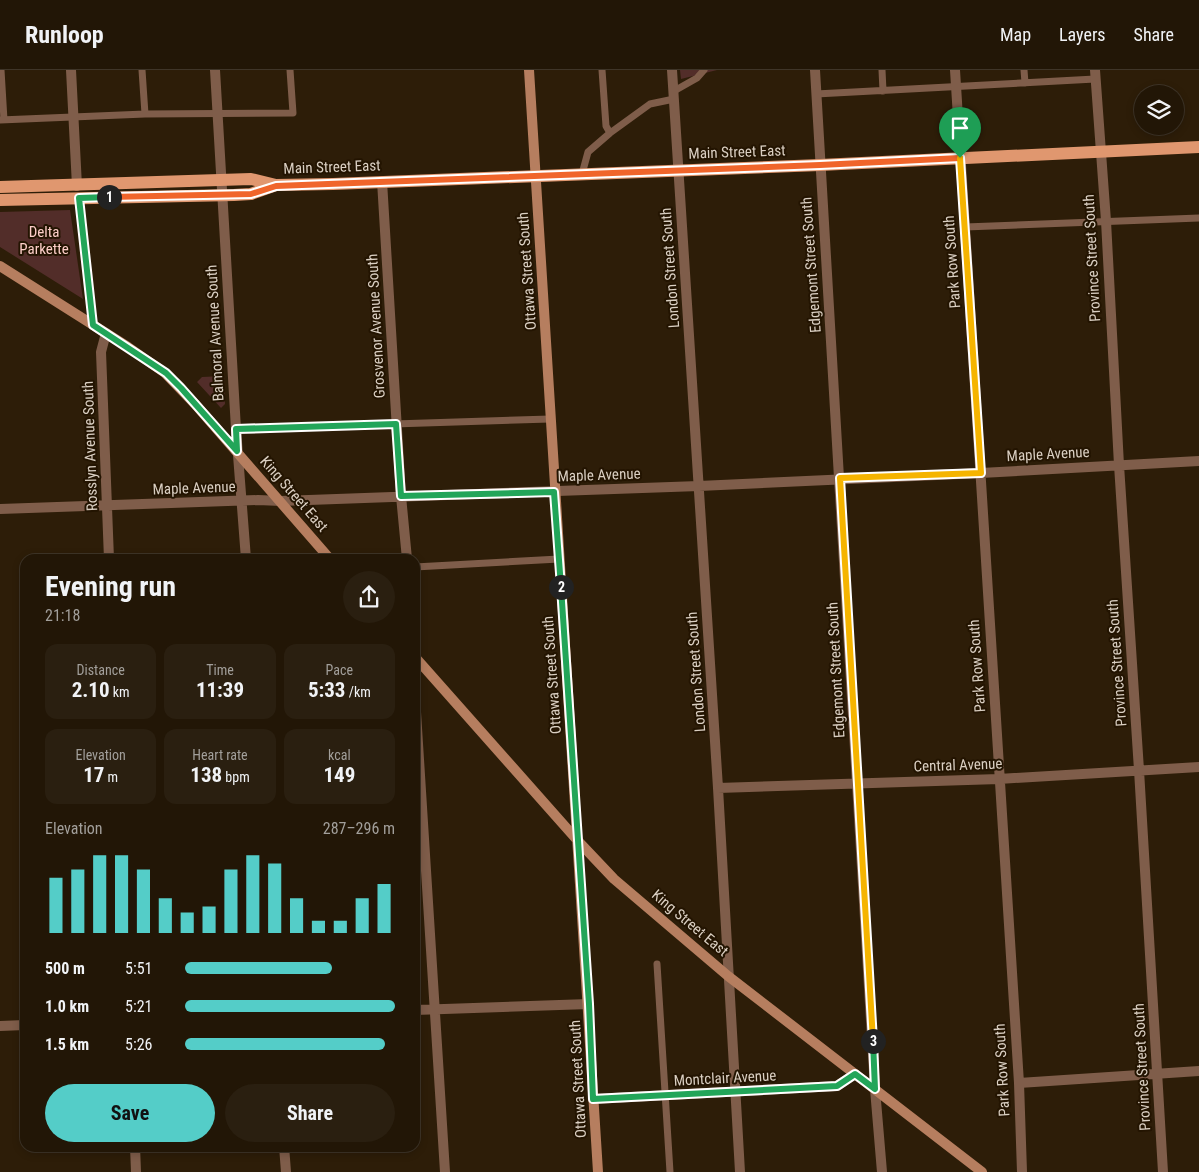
<!DOCTYPE html>
<meta charset="utf-8">
<style>
body{margin:0;font-family:"Roboto Condensed",sans-serif;background:#2a1f10;color:#f1f3f6;height:100vh;display:flex;flex-direction:column;font-size:19px;white-space:nowrap}
*{box-sizing:border-box;margin:0}
p{font-size:16px;color:#a29f9b}
.icon{flex:none;width:28px;height:28px;fill:none;stroke:currentColor;stroke-width:2;stroke-linecap:round;stroke-linejoin:round}
.map{position:relative;flex:1;overflow:hidden}
.details{position:absolute;left:20px;top:484px;width:400px;height:598px;display:flex;flex-direction:column;background:#221606;border-radius:15px;box-shadow:0 2px 8px #0003,0 0 0 1px #3f3528}
.details>*{flex:none}
.fabs{position:absolute;left:1134px;top:15px;display:grid;gap:10px}
.fabs a{display:grid;place-items:center;width:50px;height:50px;border-radius:50%;background:#221606;box-shadow:0 2px 8px #0003,0 0 0 1px #3f3528;font-size:25px}
.pin{position:absolute;display:grid;place-items:center;width:42px;height:42px;color:#fff;margin:-51px -21px;border-radius:50% 50% 50% 0;rotate:-45deg;box-shadow:0 0 5px #0007}
.pin .icon{rotate:45deg}
.km{position:absolute;width:25px;height:25px;margin:-12px;border-radius:50%;background:#222;color:#fff;font-size:14px;line-height:25px;text-align:center}
.round{display:grid;place-items:center;flex:none;width:52px;height:52px;border-radius:26px;background:#2a1f10}
.headline{display:flex;align-items:center;justify-content:space-between;height:85px;padding:0 25px}
h1{font-size:28px;font-weight:700;line-height:38px}
.figures{display:grid;grid-template-columns:repeat(3,1fr);gap:8px;height:85px;padding:5px 25px}
.figures div{display:grid;align-content:center;border-radius:12px;background:#2a1f10;text-align:center}
.figures b{font-size:21px;font-weight:700}
.figures small{font-size:14px;font-weight:400}
.figures p{font-size:14px}
.chart{height:140px;padding:10px 25px}
.chart p{display:flex;justify-content:space-between}
.chart svg{width:100%;height:90px;margin-top:5px;stroke:#54cdc8;stroke-width:6}
.cta{display:flex;gap:10px;margin-top:auto;padding:10px 25px}
.cta a{flex:1;height:58px;border-radius:30px;background:#54cdc8;color:#111;font-size:20px;font-weight:700;line-height:58px;text-align:center}
.cta a+a{background:#2a1f10;color:#f1f3f6}
ul{padding:0 25px;list-style:none;font-size:16px}
li{display:grid;grid-template-columns:80px 60px 1fr;align-items:center;height:38px}
li i{height:12px;border-radius:6px;background:#54cdc8}
header{display:flex;align-items:center;gap:30px;box-sizing:border-box;height:70px;padding:0 25px;background:#221606;border-bottom:1px solid #3f3528}
header strong{font-size:24px}
nav{display:flex;gap:28px;margin-inline-start:auto;font-size:18px}
.map>svg:first-child{display:block}
.green{fill:#522d29}
.lines{fill:none;stroke-linecap:round;stroke-linejoin:round}
.lane{stroke:#7f5d4a;stroke-width:7}
.street{stroke:#7f5d4a;stroke-width:10}
.secondary{stroke:#b67e5f;stroke-width:10}
.primary{stroke:#e0976f;stroke-width:12}
.split-1-casing{stroke:#fff;stroke-width:10}
.split-2-casing{stroke:#fff;stroke-width:10}
.split-3-casing{stroke:#fff;stroke-width:10}
.split-4-casing{stroke:#fff;stroke-width:10}
.split-1{stroke:#f0652b;stroke-width:6}
.split-2{stroke:#22a559;stroke-width:6}
.split-3{stroke:#22a559;stroke-width:6}
.split-4{stroke:#f5b400;stroke-width:6}
.labels{text-anchor:middle;dominant-baseline:central;stroke-width:4;stroke-linejoin:round;paint-order:stroke}
.street-label{font-size:15px;fill:#dacfc2;stroke:#231401}
.park-label{font-size:15px;fill:#fdcec8;stroke:#231401}
</style>
<header>
<strong>Runloop</strong>
<nav><a>Map</a><a>Layers</a><a>Share</a></nav>
</header>
<div class="map">
<svg width="1199" height="1102" viewBox="0 0 1199 1102">
<rect width="100%" height="100%" fill="#2d1d08"/>
<path class="green" d="M680 0H717L681 9Z
M70 140 83 229 0 177V142Z
M224 306 225 334 221 338 197 312 202 307Z"/>
<g class="lines">
<path class="lane" d="M1 0 4 50
M142 0 145 44
M602 0 606 56 610 63
M882 0 883 21
M1024 0 1025 13
M674 21 697 8 704 0
M816 24 1095 9
M0 50 145 44 293 43 290 0
M582 104 588 82 610 63 650 34 674 29
M79 128 93 255
M965 157 1199 148
M236 359 550 349
M415 497 559 489
M657 894 670 1102"/>
<path class="street" d="M71 0 77 116
M215 0 236 359 246 489
M672 0 718 718 740 1102
M815 0 875 1019 882 1102
M955 0 1019 1013 1022 1102
M1095 0 1106 151 1119 395 1139 700 1163 1102
M382 111 401 426 407 489
M106 263 101 282 109 489
M0 439 258 430 281 431 699 416 981 403 1199 391
M415 626 445 1102
M718 718 999 709 1199 697
M415 940 589 934
M0 956 25 955
M1019 1013 1199 1001
M593 1029 837 1016 855 1004
M135 1076 136 1102
M284 1076 286 1102"/>
<path class="secondary" d="M529 0C551 367 576 735 598 1102
M0 196 128 277 165 303 195 334 330 489
M415 587 578 771 614 809 728 906 982 1102"/>
<path class="primary" d="M0 117 251 109 276 115 333 114 820 95 1199 77
M0 130 234 125 251 124 276 115"/>
</g>
<g class="lines">
<g class="split-1-casing">
<path id="split-1" d="M109 127 251 124 276 116 820 95 960 88"/>
</g>
<g class="split-2-casing">
<path id="split-2" d="M109 127 79 128 93 255 166 303 181 318 237 381 236 359 396 354 401 426 554 422 561 517"/>
</g>
<g class="split-3-casing">
<path id="split-3" d="M561 517 589 934 593 1029 837 1016 855 1004 875 1019 873 971"/>
</g>
<g class="split-4-casing">
<path id="split-4" d="M873 971 840 408 981 403 960 88"/>
</g>
<use href="#split-1" class="split-1"/>
<use href="#split-2" class="split-2"/>
<use href="#split-3" class="split-3"/>
<use href="#split-4" class="split-4"/>
</g>
<g class="labels">
<g class="street-label">
<text transform="translate(737 82) rotate(-2)">Main Street East</text>
<text transform="translate(332 97) rotate(-2)">Main Street East</text>
<text transform="translate(1092 188) rotate(-93)">Province Street South</text>
<text transform="translate(952 192) rotate(-94)">Park Row South</text>
<text transform="translate(811 195) rotate(-94)">Edgemont Street South</text>
<text transform="translate(670 198) rotate(-94)">London Street South</text>
<text transform="translate(527 201) rotate(-94)">Ottawa Street South</text>
<text transform="translate(376 256) rotate(-93)">Grosvenor Avenue South</text>
<text transform="translate(215 263) rotate(-93)">Balmoral Avenue South</text>
<text transform="translate(90 376) rotate(-92)">Rosslyn Avenue South</text>
<text transform="translate(1048 384) rotate(-3)">Maple Avenue</text>
<text transform="translate(599 405) rotate(-2)">Maple Avenue</text>
<text transform="translate(194 418) rotate(-2)">Maple Avenue</text>
<text transform="translate(294 424) rotate(49)">King Street East</text>
<text transform="translate(1117 593) rotate(-94)">Province Street South</text>
<text transform="translate(977 596) rotate(-94)">Park Row South</text>
<text transform="translate(836 600) rotate(-93)">Edgemont Street South</text>
<text transform="translate(696 602) rotate(-94)">London Street South</text>
<text transform="translate(552 605) rotate(-94)">Ottawa Street South</text>
<text transform="translate(958 695) rotate(-2)">Central Avenue</text>
<text transform="translate(690 853) rotate(40)">King Street East</text>
<text transform="translate(1142 997) rotate(-93)">Province Street South</text>
<text transform="translate(1002 1000) rotate(-93)">Park Row South</text>
<text transform="translate(725 1008) rotate(-3)">Montclair Avenue</text>
<text transform="translate(578 1009) rotate(-93)">Ottawa Street South</text>
</g>
<g class="park-label">
<text x="44" y="162">Delta<tspan x="44" dy="17">Parkette</tspan></text>
</g>
</g>
</svg>
<div class="fabs">
<a><svg class="icon" aria-label="layers" viewBox="0 0 24 24"><path d="M12 4l9 5-9 5-9-5zM3 14l9 5 9-5"/></svg></a>
</div>
<div class="pin" style="left:960px;top:88px;background:#1e9e55"><svg class="icon" aria-label="arrive" viewBox="0 0 24 24"><path d="M6 21V4h12l-3 4 3 4H6"/></svg></div>
<b class="km" style="left:109px;top:127px">1</b>
<b class="km" style="left:561px;top:517px">2</b>
<b class="km" style="left:873px;top:971px">3</b>
<section class="details">
<div class="headline"><div><h1>Evening run</h1><p>21:18</p></div><a class="round"><svg class="icon" aria-label="share" viewBox="0 0 24 24"><path d="M12 15V3M7 8l5-5 5 5M5 13v7h14v-7"/></svg></a></div>
<div class="figures">
<div><p>Distance</p><b>2.10<small> km</small></b></div>
<div><p>Time</p><b>11:39</b></div>
<div><p>Pace</p><b>5:33<small> /km</small></b></div>
</div>
<div class="figures">
<div><p>Elevation</p><b>17<small> m</small></b></div>
<div><p>Heart rate</p><b>138<small> bpm</small></b></div>
<div><p>kcal</p><b>149</b></div>
</div>
<div class="chart"><p><span>Elevation</span>287–296 m</p>
<svg viewBox="0 0 160 44" preserveAspectRatio="none"><path d="M5 44V17M15 44V13M25 44V6M35 44V6M45 44V13M55 44V27M65 44V34M75 44V31M85 44V13M95 44V6M105 44V10M115 44V27M125 44V38M135 44V38M145 44V27M155 44V20"/></svg>
</div>
<ul>
<li><b>500 m</b>5:51<i style="width:70%"></i></li>
<li><b>1.0 km</b>5:21<i style="width:100%"></i></li>
<li><b>1.5 km</b>5:26<i style="width:95%"></i></li>
</ul>
<div class="cta"><a>Save</a><a>Share</a></div>
</section>
</div>
